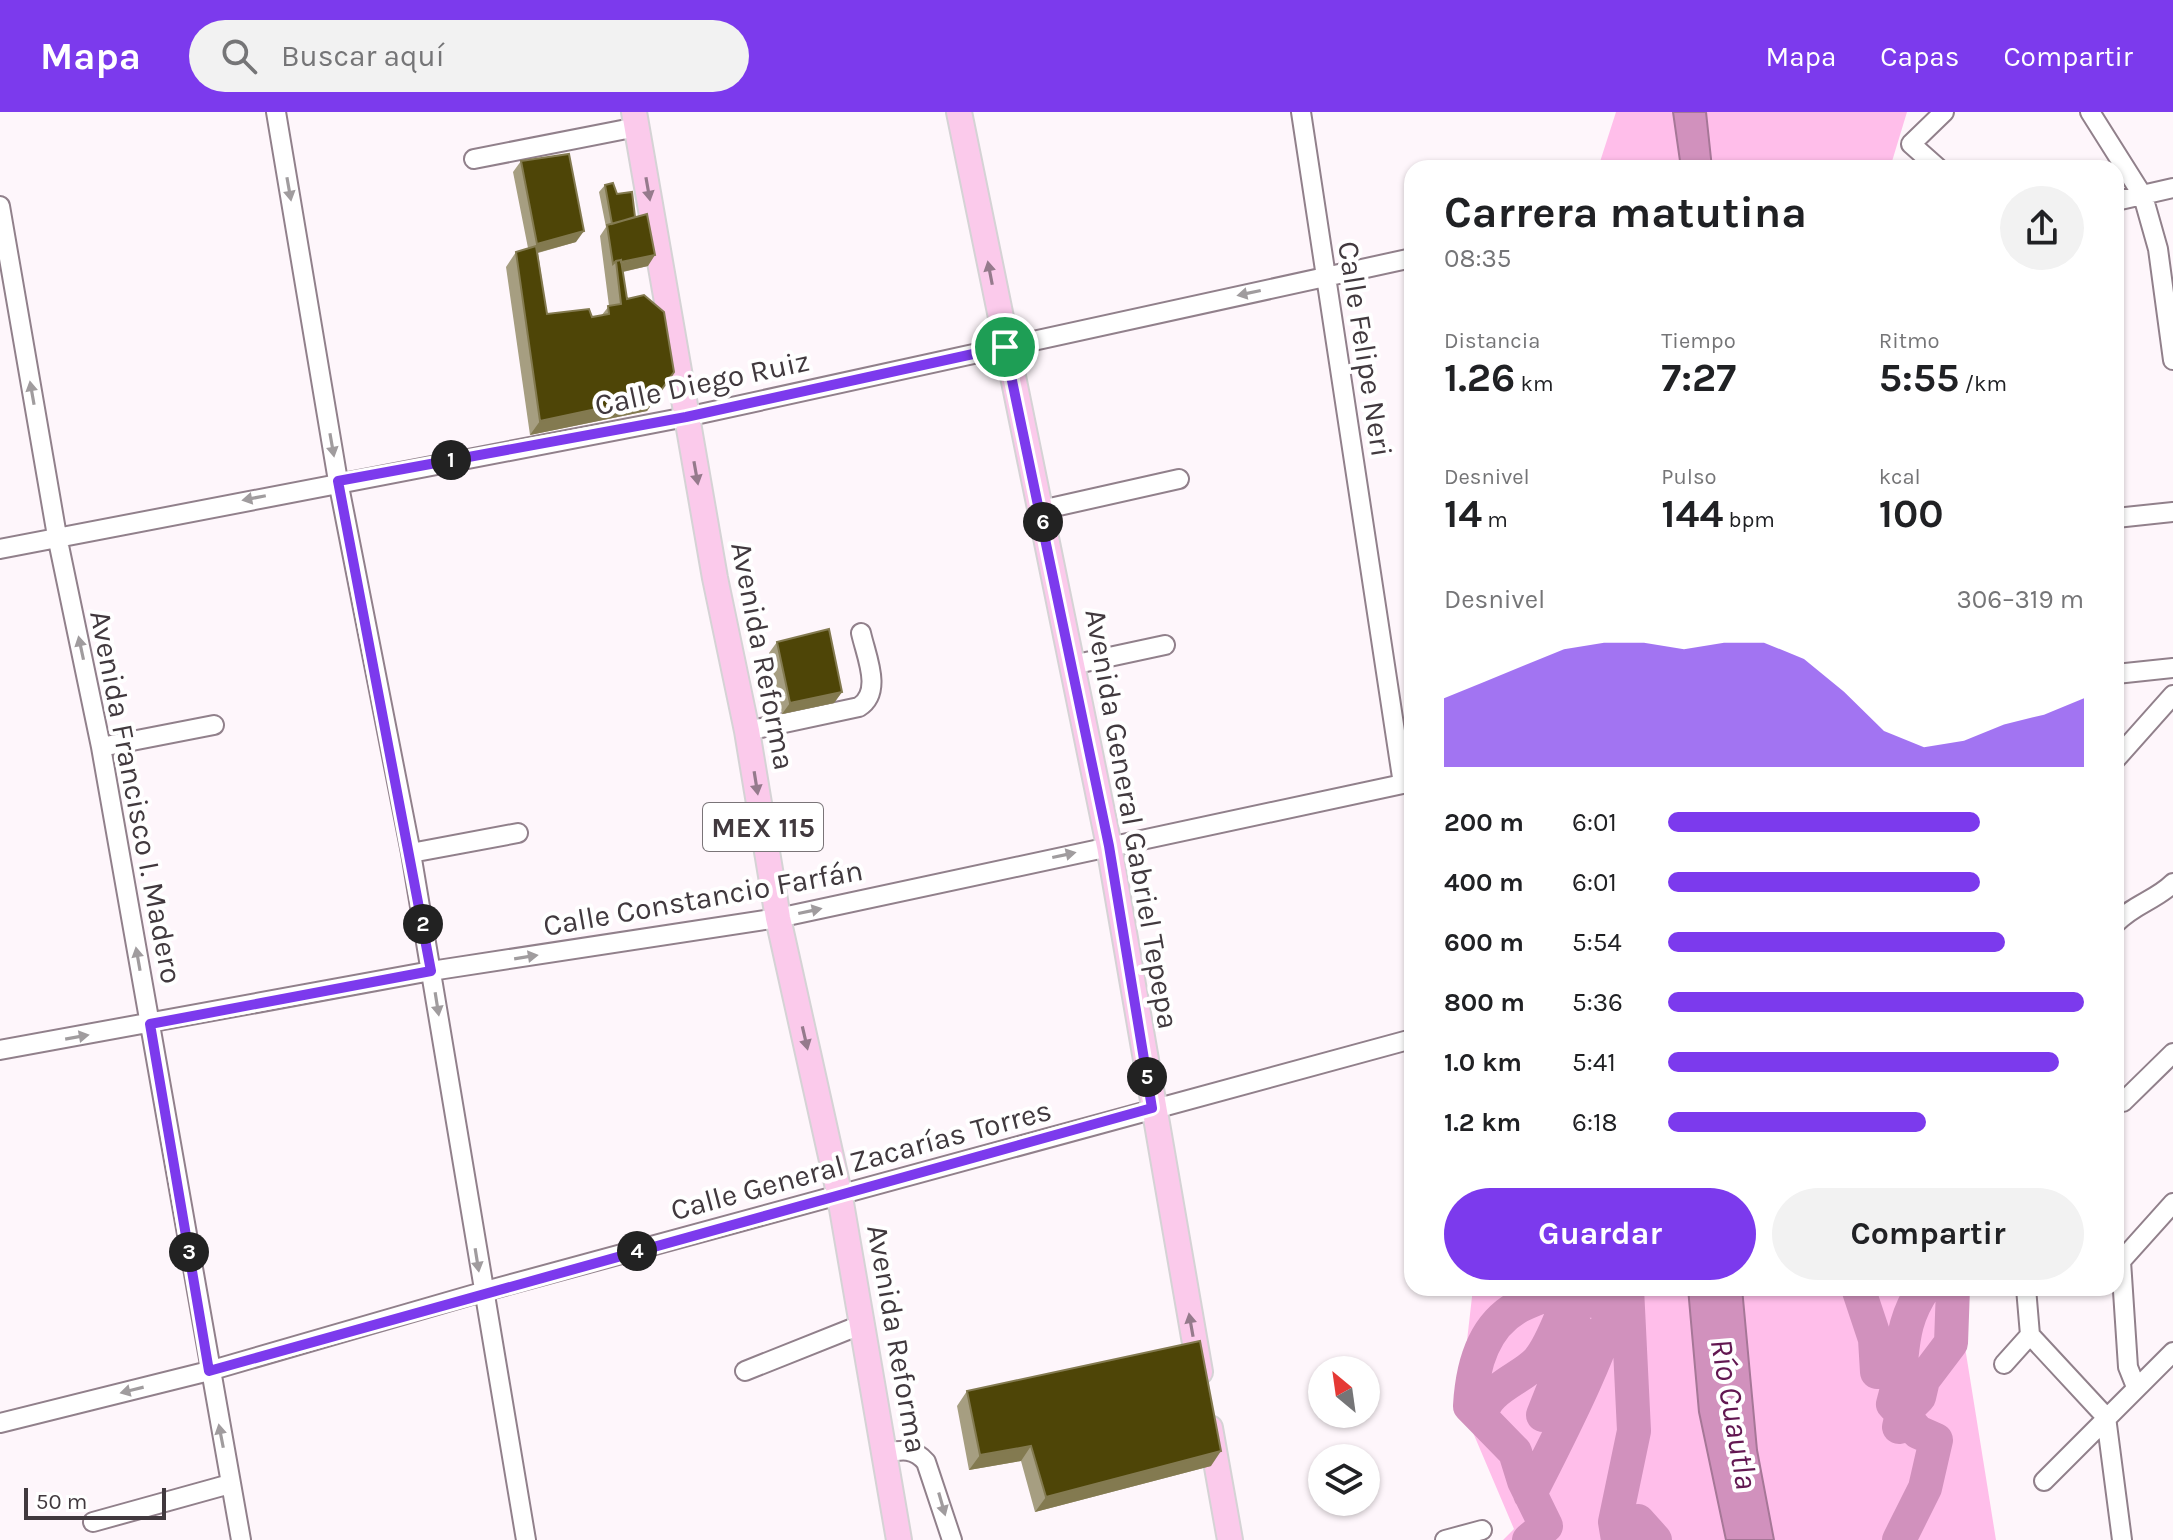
<!DOCTYPE html>
<html lang="es">
<meta charset="utf-8">
<style>
body{margin:0;font-family:Karla,sans-serif;background:#f2f2f2;color:#202124;height:100vh;display:flex;flex-direction:column;font-size:30px;white-space:nowrap}
*{box-sizing:border-box;margin:0}
p{font-size:26px;color:#757577}
.icon{flex:none;width:44px;height:44px;fill:none;stroke:currentColor;stroke-width:2;stroke-linecap:round;stroke-linejoin:round}
.map{position:relative;flex:1;overflow:hidden}
.panel{position:absolute;left:1404px;top:48px;width:720px;height:1136px;display:flex;flex-direction:column;background:#fff;border-radius:24px;box-shadow:0 2px 6px #0004}
.panel>*{flex:none}
.needle{width:52px;rotate:331deg}
.buttons{position:absolute;left:1308px;top:1244px;display:grid;gap:16px}
.buttons a{display:grid;place-items:center;width:72px;height:72px;border-radius:50%;background:#fff;box-shadow:0 2px 6px #0004;font-size:40px}
.scale{position:absolute;left:24px;bottom:20px;width:142px;box-sizing:border-box;padding-left:8px;border:4px solid #41393e;border-top:0;font-size:22px;line-height:28px;white-space:nowrap;color:#41393e;-webkit-text-stroke:6px #fff;paint-order:stroke}
.pin{position:absolute;display:grid;place-items:center;width:68px;height:68px;color:#fff;margin:-34px;border:4px solid #fff;border-radius:50%;box-shadow:0 2px 8px #0007}
.km{position:absolute;width:40px;height:40px;margin:-20px;border-radius:50%;background:#222;color:#fff;font-size:22px;line-height:40px;text-align:center}
.round{display:grid;place-items:center;flex:none;width:84px;height:84px;border-radius:42px;background:#f2f2f2}
.headline{display:flex;align-items:center;justify-content:space-between;height:136px;padding:0 40px}
h1{font-size:44px;font-weight:700;line-height:60px}
.stats{display:grid;grid-template-columns:repeat(3,1fr);gap:12px;height:136px;padding:8px 40px}
.stats div{display:grid;align-content:center}
.stats b{font-size:40px;font-weight:700}
.stats small{font-size:22px;font-weight:400}
.stats p{font-size:22px}
.chart{height:224px;padding:16px 40px}
.chart p{display:flex;justify-content:space-between}
.chart svg{width:100%;height:144px;margin-top:8px;fill:#7c3aed;opacity:.7}
.primary-button{display:flex;gap:16px;margin-top:auto;padding:16px 40px}
.primary-button a{flex:1;height:92px;border-radius:48px;background:#7c3aed;color:#fff;font-size:32px;font-weight:700;line-height:92px;text-align:center}
.primary-button a+a{background:#f2f2f2;color:#202124}
ul{padding:0 40px;list-style:none;font-size:26px}
li{display:grid;grid-template-columns:128px 96px 1fr;align-items:center;height:60px}
li i{height:20px;border-radius:10px;background:#7c3aed}
header{display:flex;align-items:center;gap:48px;box-sizing:border-box;height:112px;padding:0 40px;background:#7c3aed;color:#fff}
header strong{font-size:38px}
nav{display:flex;gap:44px;margin-inline-start:auto;font-size:28px}
.search{width:560px;height:72px;background:#f2f2f2;display:flex;align-items:center;gap:20px;box-sizing:border-box;padding:0 28px;border-radius:44px;color:#757577;font-size:30px}
.map>svg:first-child{display:block}
.green{fill:#ffbeea}
.water{fill:#d191bd;stroke:#a67797;stroke-width:2}
.lines{fill:none;stroke-linecap:round;stroke-linejoin:round}
.river{stroke:#d191bd;stroke-width:34}
.minor-casing{stroke:#91808b;stroke-width:22}
.major-casing{stroke:#d5d3d5;stroke-width:28}
.minor{stroke:#fff;stroke-width:18}
.major{stroke:#fbcaeb;stroke-width:24}
.wall{fill:#a69e81}
.shaded-wall{fill:#837a50}
.building{fill:#4e4507;stroke:#837a50;stroke-width:2}
.oneway{fill:#a09c9e}
.oneway2{fill:#957a8c}
.route-casing{stroke:#fff;stroke-width:16}
.route{stroke:#7c3aed;stroke-width:10}
.labels{text-anchor:middle;dominant-baseline:central;stroke-width:8;stroke-linejoin:round;paint-order:stroke}
.shield{fill:#fff;stroke:#7a7478;stroke-width:2}
.shield-label{font-size:28px;font-weight:bold;fill:#41393e}
.street-label{font-size:30px;fill:#41393e;stroke:#fff}
.water-label{font-size:32px;font-style:italic;fill:#621751;stroke:#fff}
</style>
<header>
<strong>Mapa</strong>
<div class="search"><svg class="icon" aria-label="search" viewBox="0 0 24 24"><circle cx="10" cy="10" r="6"/><path d="M15 15l6 6"/></svg>Buscar aquí</div>
<nav><a>Mapa</a><a>Capas</a><a>Compartir</a></nav>
</header>
<div class="map">
<svg width="2173" height="1428" viewBox="0 0 2173 1428">
<rect width="100%" height="100%" fill="#fef6fb"/>
<path class="green" d="M1616 0H1907L1890 56H1598Z
M1473 1176H1961L1964 1229 1996 1428H1503L1514 1417 1460 1290Z"/>
<path class="water" d="M1673 0H1706L1712 56H1681Z
M1688 1176H1742L1757 1338 1774 1428H1726L1699 1300Z"/>
<g class="lines">
<path class="river" d="M1858 1176 1875 1227 1877 1260
M1543 1303 1577 1217
M1482 1305C1482 1278 1522 1267 1538 1249 1552 1233 1560 1206 1569 1187L1610 1190 1621 1176
M1899 1315 1902 1302 1919 1285 1923 1268 1951 1231 1953 1176
M1530 1382C1545 1352 1618 1213 1610 1190
M1638 1409 1655 1428
M1529 1428 1546 1414 1524 1369 1515 1340 1470 1294C1472 1258 1482 1216 1516 1196 1530 1188 1548 1183 1562 1176
M1618 1428 1615 1410 1634 1319 1627 1176
M1899 1428 1925 1376 1936 1328 1918 1320 1893 1292C1907 1246 1895 1219 1924 1176"/>
<g class="minor-casing">
<path id="minor" d="M276 0 338 369 411 741 526 1428
M1301 0 1403 672
M2090 0 2143 84 2158 137 2173 248
M474 47 637 15
M1938 56 1911 32 1944 0
M2116 89 2173 76
M0 94 57 424 101 635 241 1428
M1041 398 1179 367
M2116 406 2173 400
M0 437 686 305 1412 146
M1072 553 1165 533
M2116 562 2173 556
M747 619 859 595C883 580 866 544 861 521
M101 635 214 613
M2116 647 2173 583
M411 741 518 721
M2116 811C2134 792 2156 788 2173 771
M0 938 431 859 778 806 1412 670
M2116 982 2123 990 2173 941
M2026 1176 2030 1223 2106 1305
M2004 1252 2030 1223
M745 1259 863 1212
M2136 1275 2128 1255 2121 1149 2173 1091
M2106 1305 2122 1428
M0 1311 209 1259 482 1180 1412 927
M883 1341C901 1338 913 1335 926 1350L952 1428
M2044 1369 2173 1240
M93 1410 230 1372
M1445 1428 1482 1418"/>
</g>
<g class="major-casing">
<path id="major" d="M634 0 715 466 747 619 778 806 840 1085 899 1428
M959 0 1109 734 1200 1260
M1210 1316 1230 1428"/>
</g>
<use href="#minor" class="minor"/>
<use href="#major" class="major"/>
</g>
<path class="wall" d="M521 49 576 130 538 141 547 202 592 205 601 204 609 194 600 124 606 115 599 80 605 73 617 82 635 105 648 154 623 160 627 187 674 260 647 299 530 323 506 155 516 140 528 136 513 60Z
M777 530 842 580 834 591 782 602 769 541Z
M967 1279 1211 1354 1035 1400 1021 1349 969 1358 957 1294Z"/>
<path class="shaded-wall" d="M584 119 576 130 529 143 537 132Z
M655 143 648 154 617 161 616 152Z
M657 284 647 299 530 323 540 309Z
M842 580 834 591 782 602 790 591Z
M1031 1334 1021 1349 969 1358 980 1343Z
M1221 1339 1211 1354 1035 1400 1046 1385Z"/>
<path class="building" d="M569 42 584 119 537 132 521 49Z
M613 71 617 82 632 80 635 105 612 112 605 73Z
M647 102 655 143 621 150V148L616 149 613 152 607 113Z
M536 134 547 202 589 197 592 205 609 202 608 194 621 192 616 149 621 148 627 187 644 183 664 200 674 260 657 284 540 309 516 140Z
M829 517 842 580 790 591 777 530Z
M1200 1229 1221 1339 1046 1385 1031 1334 980 1343 967 1279Z"/>
<defs><path id="oneway-solid" d="M-6-.8H1V-3.2L6.5 0L1 3.2V.8H-6Z" transform="scale(2)"/></defs>
<g class="oneway">
<use href="#oneway-solid" transform="translate(289 77) rotate(80)"/>
<use href="#oneway-solid" transform="translate(1249 181) rotate(168)"/>
<use href="#oneway-solid" transform="translate(32 281) rotate(-100)"/>
<use href="#oneway-solid" transform="translate(332 333) rotate(80)"/>
<use href="#oneway-solid" transform="translate(254 386) rotate(169)"/>
<use href="#oneway-solid" transform="translate(81 536) rotate(-102)"/>
<use href="#oneway-solid" transform="translate(1064 743) rotate(-12)"/>
<use href="#oneway-solid" transform="translate(810 799) rotate(-12)"/>
<use href="#oneway-solid" transform="translate(526 845) rotate(-9)"/>
<use href="#oneway-solid" transform="translate(138 847) rotate(-100)"/>
<use href="#oneway-solid" transform="translate(437 892) rotate(81)"/>
<use href="#oneway-solid" transform="translate(77 925) rotate(-10)"/>
<use href="#oneway-solid" transform="translate(477 1148) rotate(81)"/>
<use href="#oneway-solid" transform="translate(132 1278) rotate(166)"/>
<use href="#oneway-solid" transform="translate(221 1324) rotate(-101)"/>
<use href="#oneway-solid" transform="translate(942 1392) rotate(74)"/>
</g>
<g class="oneway2">
<use href="#oneway-solid" transform="translate(648 77) rotate(80)"/>
<use href="#oneway-solid" transform="translate(990 161) rotate(-101)"/>
<use href="#oneway-solid" transform="translate(696 361) rotate(80)"/>
<use href="#oneway-solid" transform="translate(756 671) rotate(81)"/>
<use href="#oneway-solid" transform="translate(805 926) rotate(77)"/>
<use href="#oneway-solid" transform="translate(1191 1213) rotate(-100)"/>
</g>
<g class="lines">
<g class="route-casing">
<path id="route" d="M1005 235 1109 734 1152 996 209 1259 150 912 431 859 338 369 686 305Z"/>
</g>
<use href="#route" class="route"/>
</g>
<g class="labels">
<rect class="shield" x="703" y="691" width="120" height="48" rx="6"/>
<g class="shield-label">
<text x="763" y="715">MEX 115</text>
</g>
<g class="street-label">
<text transform="translate(1365 237) rotate(81)">Calle Felipe Neri</text>
<text transform="translate(702 271) rotate(-12)">Calle Diego Ruiz</text>
<text transform="translate(763 544) rotate(79)">Avenida Reforma</text>
<text transform="translate(136 685) rotate(79)">Avenida Francisco I. Madero</text>
<text transform="translate(1132 707) rotate(80)">Avenida General Gabriel Tepepa</text>
<text transform="translate(703 786) rotate(-10)">Calle Constancio Farfán</text>
<text transform="translate(861 1048) rotate(-15)">Calle General Zacarías Torres</text>
<text transform="translate(897 1227) rotate(80)">Avenida Reforma</text>
</g>
<g class="water-label">
<text transform="translate(1734 1302) rotate(80)">Río Cuautla</text>
</g>
</g>
</svg>
<div class="buttons">
<a><svg class="needle" viewBox="-14 -14 28 28"><path d="M0-13l5 13h-10z" fill="#e53935"/><path d="M0 13l5-13h-10z" fill="#757577"/></svg></a>
<a><svg class="icon" aria-label="layers" viewBox="0 0 24 24"><path d="M12 4l9 5-9 5-9-5zM3 14l9 5 9-5"/></svg></a>
</div>
<div class="scale">50 m</div>
<div class="pin" style="left:1005px;top:235px;background:#1e9e55"><svg class="icon" aria-label="arrive" viewBox="0 0 24 24"><path d="M6 21V4h12l-3 4 3 4H6"/></svg></div>
<b class="km" style="left:451px;top:348px">1</b>
<b class="km" style="left:423px;top:812px">2</b>
<b class="km" style="left:189px;top:1140px">3</b>
<b class="km" style="left:637px;top:1139px">4</b>
<b class="km" style="left:1147px;top:965px">5</b>
<b class="km" style="left:1043px;top:410px">6</b>
<section class="panel">
<div class="headline"><div><h1>Carrera matutina</h1><p>08:35</p></div><a class="round"><svg class="icon" aria-label="share" viewBox="0 0 24 24"><path d="M12 15V3M7 8l5-5 5 5M5 13v7h14v-7"/></svg></a></div>
<div class="stats">
<div><p>Distancia</p><b>1.26<small> km</small></b></div>
<div><p>Tiempo</p><b>7:27</b></div>
<div><p>Ritmo</p><b>5:55<small> /km</small></b></div>
</div>
<div class="stats">
<div><p>Desnivel</p><b>14<small> m</small></b></div>
<div><p>Pulso</p><b>144<small> bpm</small></b></div>
<div><p>kcal</p><b>100</b></div>
</div>
<div class="chart"><p><span>Desnivel</span>306–319 m</p>
<svg viewBox="0 0 160 44" preserveAspectRatio="none"><path d="M0 44V23L10 18L20 13L30 8L40 6L50 6L60 8L70 6L80 6L90 11L100 21L110 33L120 38L130 36L140 31L150 28L160 23V44z"/></svg>
</div>
<ul>
<li><b>200 m</b>6:01<i style="width:75%"></i></li>
<li><b>400 m</b>6:01<i style="width:75%"></i></li>
<li><b>600 m</b>5:54<i style="width:81%"></i></li>
<li><b>800 m</b>5:36<i style="width:100%"></i></li>
<li><b>1.0 km</b>5:41<i style="width:94%"></i></li>
<li><b>1.2 km</b>6:18<i style="width:62%"></i></li>
</ul>
<div class="primary-button"><a>Guardar</a><a>Compartir</a></div>
</section>
</div>
